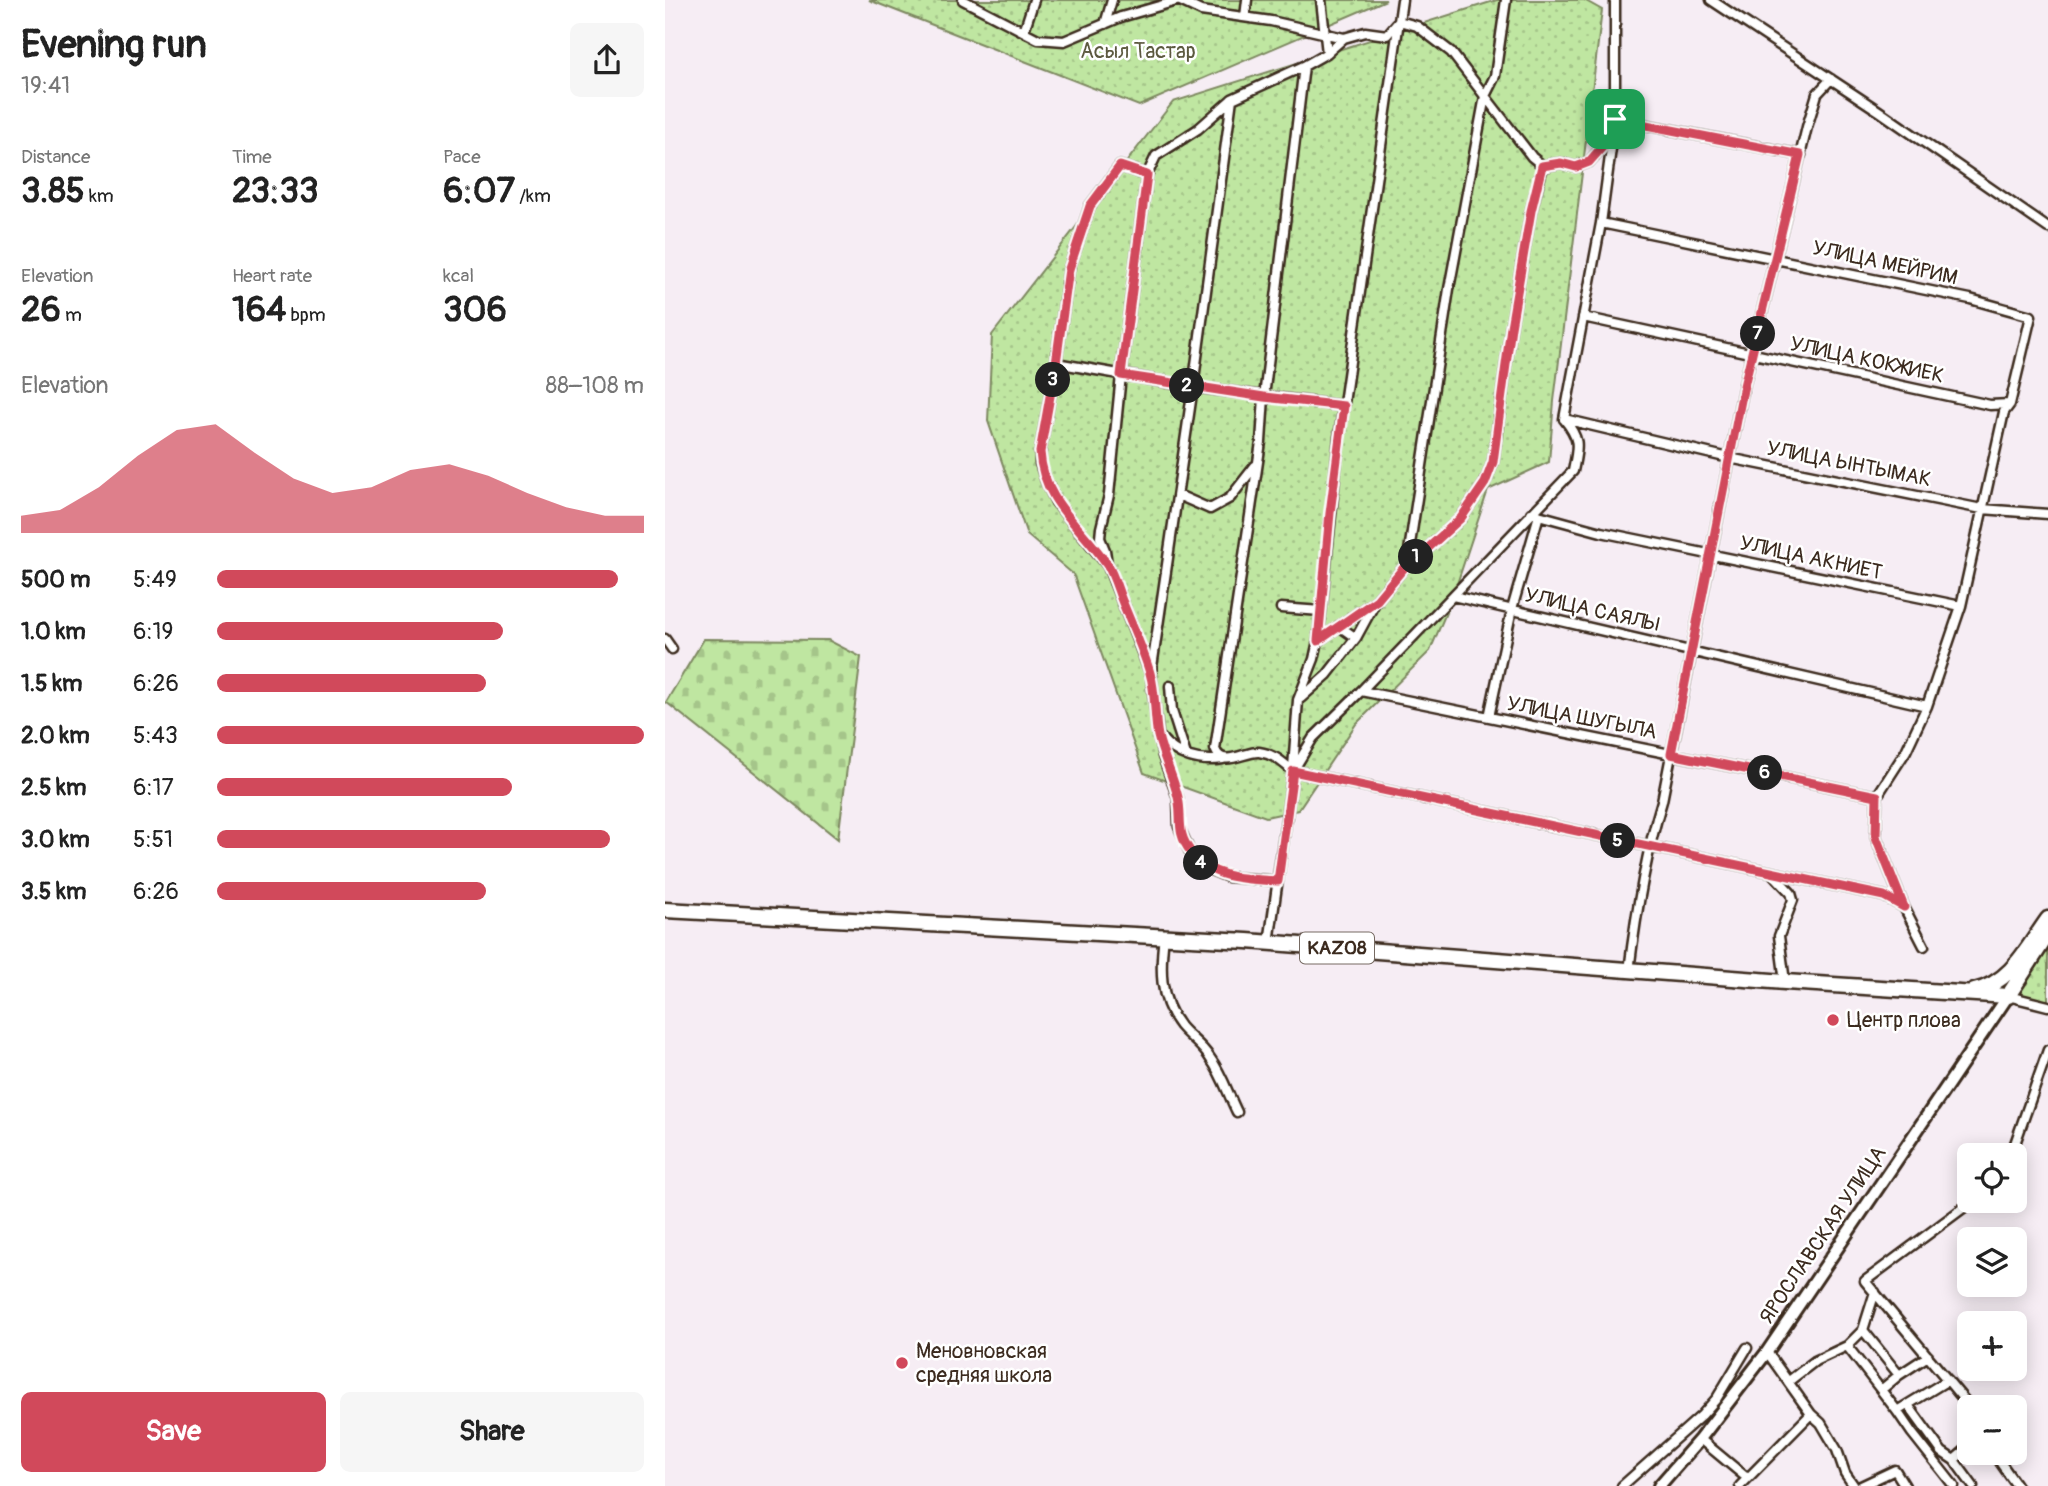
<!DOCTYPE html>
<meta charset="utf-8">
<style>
body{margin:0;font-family:Pangolin,sans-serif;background:#f6f6f6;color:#222;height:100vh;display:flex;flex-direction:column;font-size:26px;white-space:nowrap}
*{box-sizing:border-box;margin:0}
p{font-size:23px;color:#767676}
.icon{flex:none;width:38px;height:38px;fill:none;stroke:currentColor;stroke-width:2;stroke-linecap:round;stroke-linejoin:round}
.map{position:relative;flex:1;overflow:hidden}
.panel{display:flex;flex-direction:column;background:#fff;width:665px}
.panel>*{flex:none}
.fabs{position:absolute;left:1292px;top:1143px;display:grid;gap:14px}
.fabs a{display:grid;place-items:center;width:70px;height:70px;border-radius:10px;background:#fff;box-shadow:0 4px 18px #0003;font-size:35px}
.pin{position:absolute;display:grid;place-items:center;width:60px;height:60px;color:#fff;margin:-30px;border-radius:14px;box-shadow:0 4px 10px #0006}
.km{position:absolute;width:35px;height:35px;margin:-18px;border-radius:50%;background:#222;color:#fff;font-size:19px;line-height:35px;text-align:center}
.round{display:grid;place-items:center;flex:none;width:74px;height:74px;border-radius:10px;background:#f6f6f6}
.headline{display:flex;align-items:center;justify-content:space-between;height:119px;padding:0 21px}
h1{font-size:38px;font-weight:700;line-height:52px}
.metrics{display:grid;grid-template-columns:repeat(3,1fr);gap:10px;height:119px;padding:7px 21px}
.metrics div{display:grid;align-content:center}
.metrics b{font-size:35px;font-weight:700}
.metrics small{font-size:19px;font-weight:400}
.metrics p{font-size:19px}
.chart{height:196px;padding:14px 21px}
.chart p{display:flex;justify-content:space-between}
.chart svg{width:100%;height:126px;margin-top:7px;fill:#d1495b;opacity:.7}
.button{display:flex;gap:14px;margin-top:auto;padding:14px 21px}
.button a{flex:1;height:80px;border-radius:10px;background:#d1495b;color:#fff;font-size:28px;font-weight:700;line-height:80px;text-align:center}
.button a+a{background:#f6f6f6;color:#222}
ul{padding:0 21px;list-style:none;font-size:23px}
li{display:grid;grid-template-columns:112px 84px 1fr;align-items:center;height:52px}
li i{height:18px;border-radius:9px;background:#d1495b}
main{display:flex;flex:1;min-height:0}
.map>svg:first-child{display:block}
.cemetery{fill:url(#cemetery-stones);stroke:#7d8860;stroke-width:2}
.garden{fill:url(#garden-dots);stroke:#7d8860;stroke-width:2}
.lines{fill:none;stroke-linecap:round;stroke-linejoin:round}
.street-casing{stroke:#3b2a1e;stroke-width:13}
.secondary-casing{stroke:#3b2a1e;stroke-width:16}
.highway-casing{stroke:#3b2a1e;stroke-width:19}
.street{stroke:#fff;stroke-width:8}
.secondary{stroke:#fff;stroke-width:10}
.highway{stroke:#fff;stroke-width:14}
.route-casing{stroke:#fff;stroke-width:14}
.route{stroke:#d1495b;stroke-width:9}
.poi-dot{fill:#d1495b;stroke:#fff;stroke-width:2.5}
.labels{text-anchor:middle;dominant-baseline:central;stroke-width:5;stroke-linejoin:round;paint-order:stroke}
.shield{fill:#fff;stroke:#766a62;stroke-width:2}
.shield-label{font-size:19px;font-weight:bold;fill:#3b2a1e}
.park-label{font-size:21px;fill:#5c593f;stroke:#fff}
.street-label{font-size:21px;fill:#3b2a1e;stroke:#fff}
.poi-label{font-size:21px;fill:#3b2a1e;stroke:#fff;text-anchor:start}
</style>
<main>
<section class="panel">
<div class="headline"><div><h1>Evening run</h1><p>19:41</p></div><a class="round"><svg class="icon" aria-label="share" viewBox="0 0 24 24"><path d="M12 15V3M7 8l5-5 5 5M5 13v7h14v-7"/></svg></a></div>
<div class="metrics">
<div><p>Distance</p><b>3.85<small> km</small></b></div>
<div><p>Time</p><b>23:33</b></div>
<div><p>Pace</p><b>6:07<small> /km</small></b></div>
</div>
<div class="metrics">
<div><p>Elevation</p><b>26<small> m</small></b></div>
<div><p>Heart rate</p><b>164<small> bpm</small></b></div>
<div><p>kcal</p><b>306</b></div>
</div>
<div class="chart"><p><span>Elevation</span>88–108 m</p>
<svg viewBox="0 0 160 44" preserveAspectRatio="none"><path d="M0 44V38L10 36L20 28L30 17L40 8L50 6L60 16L70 25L80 30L90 28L100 22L110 20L120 24L130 30L140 35L150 38L160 38V44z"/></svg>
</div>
<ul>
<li><b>500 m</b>5:49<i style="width:94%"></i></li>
<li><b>1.0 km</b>6:19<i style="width:67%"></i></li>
<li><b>1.5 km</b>6:26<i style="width:63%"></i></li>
<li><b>2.0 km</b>5:43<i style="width:100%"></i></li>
<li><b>2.5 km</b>6:17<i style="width:69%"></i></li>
<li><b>3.0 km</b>5:51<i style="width:92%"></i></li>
<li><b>3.5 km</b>6:26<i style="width:63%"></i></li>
</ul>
<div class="button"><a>Save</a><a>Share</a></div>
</section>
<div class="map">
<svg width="1383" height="1486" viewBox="0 0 1383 1486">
<defs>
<pattern id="cemetery-stones" width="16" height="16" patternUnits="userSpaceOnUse" patternTransform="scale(1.75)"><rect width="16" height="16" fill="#bfe6a1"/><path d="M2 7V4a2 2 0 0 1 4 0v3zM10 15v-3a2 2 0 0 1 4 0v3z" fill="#a5c58a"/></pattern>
<pattern id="garden-dots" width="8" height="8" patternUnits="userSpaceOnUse" patternTransform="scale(1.75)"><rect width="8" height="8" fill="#bfe6a1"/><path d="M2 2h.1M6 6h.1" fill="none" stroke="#a5c58a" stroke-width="1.8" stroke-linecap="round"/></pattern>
</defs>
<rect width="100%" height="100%" fill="#f6edf4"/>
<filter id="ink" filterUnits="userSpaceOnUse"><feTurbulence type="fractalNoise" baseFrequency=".0143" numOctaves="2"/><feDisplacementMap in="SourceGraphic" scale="14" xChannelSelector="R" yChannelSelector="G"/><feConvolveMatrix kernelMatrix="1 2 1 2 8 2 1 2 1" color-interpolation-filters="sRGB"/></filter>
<g filter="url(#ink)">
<path class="cemetery" d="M39 639 163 640 196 657 173 839 1 702Z"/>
<path class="garden" d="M204 0H721L474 106Z
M832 0H919L937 10 889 401 884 462 823 490 788 596 765 651 691 724 633 810 601 817 479 773 408 574 362 535 323 421 327 335 508 102Z
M1383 944V1011L1345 1000Z"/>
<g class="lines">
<g class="street-casing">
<path id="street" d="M298 0 373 39 399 41 456 17 515 0
M656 0 662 53
M737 0 734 21 752 26 786 52 867 157 878 166
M1046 0 1214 111 1383 228
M515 1 536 11 606 21 679 38
M580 17 582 0
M440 24 447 0
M359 31 369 0
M639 66 599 397 596 442 550 749C557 769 580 751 594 752 609 754 617 762 628 771L1219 896 1239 907
M567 99 639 66 662 53 679 38 700 32 722 35 734 21 674 438 653 641 649 659 633 700 628 768
M950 119 1136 155
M482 175 455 166 425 206 404 269 391 363 375 452V463L381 481 391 502 443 566 485 672
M936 223 1305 299 1366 316 1345 404
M918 317 1325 405 1345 404 1339 412 1296 606 1262 706 1241 751 1212 796 1211 837 1239 907 1259 946
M391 363 528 387 679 406
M899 419 1064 458 1317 509 1383 514
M513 495 545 509 565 498 590 466
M866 513 936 532 1296 606
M442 564 440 550 435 538 436 528 444 495 456 375 482 175 491 156 533 129 567 99 528 387 486 674 493 734 498 756 513 798 514 827 524 850 534 862 546 870 563 877 613 881
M742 564 784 289 820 96 830 76 841 0
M788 596 1262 706
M616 608 656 611
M691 638 710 603
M0 639 7 649
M653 641 712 600 742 564 761 550 796 518 820 483 828 462 846 327 866 211 878 166 896 163 911 167 924 162 946 137
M505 686 507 711 521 755
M696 691 1212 796
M636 698 662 675 691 638 674 626
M824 717 847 609 874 515
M495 737C511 756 534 763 558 759
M1107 873 1126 893 1128 900 1114 936 1120 982
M499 936C495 968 494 999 515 1026 524 1037 537 1045 545 1058 557 1074 563 1094 572 1112
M604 943 628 771 648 738 696 691 908 471C913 446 916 440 899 419L936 223 950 119V0
M964 971C971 913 980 857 997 801L1078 390 1142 127 1152 94 1166 79
M1343 996 1383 1006
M1346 1155 1383 1050
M1210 1292 1198 1330 1182 1346 1216 1390
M1198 1330 1234 1375
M1283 1380 1232 1411 1247 1433 1289 1486
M1124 1381 1150 1361 1182 1346
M1243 1405 1277 1452 1289 1460
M1305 1407 1200 1281 1309 1200
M1232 1411 1216 1390 1234 1375 1263 1356
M1146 1414 1156 1423 1172 1450 1180 1473 1189 1486
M1035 1439 1082 1478
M1304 1447 1289 1460 1308 1486
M1328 1452 1352 1486
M957 1486 1037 1415 1052 1398 1082 1348
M1075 1486 1146 1414 1102 1352
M1196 1486 1230 1470 1240 1486"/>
</g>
<g class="secondary-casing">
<path id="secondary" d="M994 1486 1035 1439 1102 1352 1343 996"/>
</g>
<g class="highway-casing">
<path id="highway" d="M0 910 582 941 1120 982 1343 996 1383 934
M1309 991C1346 983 1362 948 1383 919"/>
</g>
<use href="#street" class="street"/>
<use href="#secondary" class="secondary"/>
<use href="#highway" class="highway"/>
</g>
</g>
<g class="lines" filter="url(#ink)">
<g class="route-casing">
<path id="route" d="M950 119 1135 155 1078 390 1006 754 1212 796 1211 837 1239 907 1219 896 628 771 613 881C581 879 548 880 526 852 510 832 518 818 513 797 508 776 498 757 493 736 489 716 491 693 485 673 478 649 467 626 458 603 453 591 449 575 442 564 416 526 378 502 375 452L391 363 404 269 425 206 455 166 482 175 456 375 599 397 679 406 665 513 653 641 712 600 742 564 761 550 796 518 820 483 828 462 846 327 866 211 877 166 896 163 911 167 924 162 946 137Z"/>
</g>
<use href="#route" class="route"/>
</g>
<g class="poi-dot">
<circle cx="1168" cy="1020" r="7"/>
<circle cx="237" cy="1363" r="7"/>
</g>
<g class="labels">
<rect class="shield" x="635" y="932.5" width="74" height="31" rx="5"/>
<g class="shield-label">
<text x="672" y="948">KAZ08</text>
</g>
<g class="park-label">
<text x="473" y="51">Асыл Тастар</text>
</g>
<g class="street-label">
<text transform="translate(1220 263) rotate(12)">УЛИЦА МЕЙРИМ</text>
<text transform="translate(1202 360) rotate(12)">УЛИЦА КОКЖИЕК</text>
<text transform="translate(1184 464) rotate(11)">УЛИЦА ЫНТЫМАК</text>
<text transform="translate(1146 558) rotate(12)">УЛИЦА АКНИЕТ</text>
<text transform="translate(927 610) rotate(13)">УЛИЦА САЯЛЫ</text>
<text transform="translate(917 718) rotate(11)">УЛИЦА ШУГЫЛА</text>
<text transform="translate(1158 1235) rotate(-56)">ЯРОСЛАВСКАЯ УЛИЦА</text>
</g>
<g class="poi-label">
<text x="1182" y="1020">Центр плова</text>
<text x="251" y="1351">Меновновская<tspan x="251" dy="24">средняя школа</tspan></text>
</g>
</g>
</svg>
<div class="fabs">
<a><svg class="icon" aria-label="locate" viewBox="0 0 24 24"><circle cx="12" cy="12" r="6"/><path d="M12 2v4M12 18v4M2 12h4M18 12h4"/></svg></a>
<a><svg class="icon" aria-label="layers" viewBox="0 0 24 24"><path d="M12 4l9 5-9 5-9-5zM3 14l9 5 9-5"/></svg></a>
<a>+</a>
<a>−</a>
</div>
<div class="pin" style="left:950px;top:119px;background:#1e9e55"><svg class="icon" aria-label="arrive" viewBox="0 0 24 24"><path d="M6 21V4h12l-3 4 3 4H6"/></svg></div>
<b class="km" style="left:751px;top:557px">1</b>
<b class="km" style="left:522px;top:386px">2</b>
<b class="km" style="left:388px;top:380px">3</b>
<b class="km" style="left:536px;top:863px">4</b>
<b class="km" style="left:953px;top:841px">5</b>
<b class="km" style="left:1100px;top:773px">6</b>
<b class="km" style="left:1093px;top:334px">7</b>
</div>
</main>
